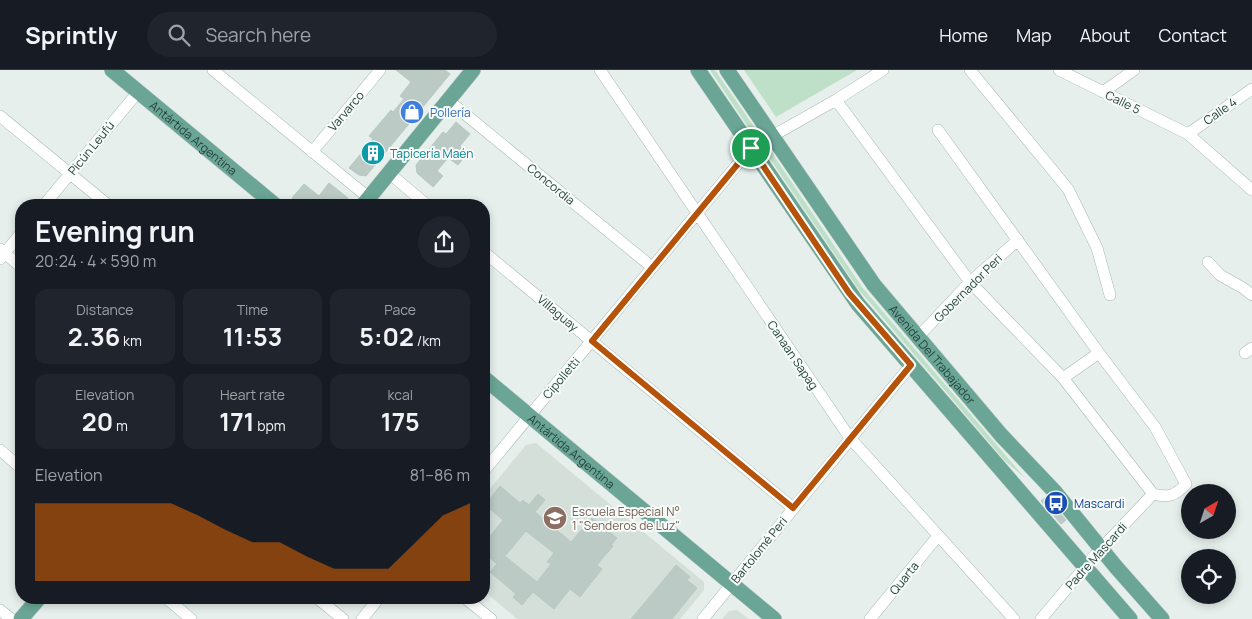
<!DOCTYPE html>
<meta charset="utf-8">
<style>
body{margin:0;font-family:Manrope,sans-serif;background:#20242c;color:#f1f3f6;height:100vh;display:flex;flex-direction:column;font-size:19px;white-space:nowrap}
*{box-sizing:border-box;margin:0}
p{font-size:16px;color:#9ea1a6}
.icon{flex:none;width:28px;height:28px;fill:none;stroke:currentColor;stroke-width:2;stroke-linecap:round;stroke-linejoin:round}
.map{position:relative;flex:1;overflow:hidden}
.drawer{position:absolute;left:15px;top:129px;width:475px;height:405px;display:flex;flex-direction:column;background:#171b24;border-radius:20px;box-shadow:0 2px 8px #0003}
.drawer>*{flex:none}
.needle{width:32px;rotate:39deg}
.fabs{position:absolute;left:1181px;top:414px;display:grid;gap:10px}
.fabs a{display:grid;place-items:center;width:55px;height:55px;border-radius:50%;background:#171b24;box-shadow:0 2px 8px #0003;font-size:25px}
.pin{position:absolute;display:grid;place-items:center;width:42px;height:42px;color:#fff;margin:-21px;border:2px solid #fff;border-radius:50%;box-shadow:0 1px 5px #0007}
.round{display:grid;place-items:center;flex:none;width:52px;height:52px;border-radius:26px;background:#20242c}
.head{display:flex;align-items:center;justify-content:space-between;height:85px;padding:0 20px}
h1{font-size:28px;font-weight:700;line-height:38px}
.figures{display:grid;grid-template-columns:repeat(3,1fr);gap:8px;height:85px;padding:5px 20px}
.figures div{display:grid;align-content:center;border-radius:12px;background:#20242c;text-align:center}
.figures b{font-size:25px;font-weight:700}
.figures small{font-size:14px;font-weight:400}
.figures p{font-size:14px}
.chart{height:140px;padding:10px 20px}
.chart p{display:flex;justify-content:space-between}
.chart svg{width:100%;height:90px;margin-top:5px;fill:#b45309;opacity:.7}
header{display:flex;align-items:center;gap:30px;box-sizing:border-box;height:70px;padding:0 25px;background:#171b24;border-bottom:1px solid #363941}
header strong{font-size:24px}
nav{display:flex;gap:28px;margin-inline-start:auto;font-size:18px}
.search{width:350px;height:45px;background:#20242c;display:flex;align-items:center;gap:12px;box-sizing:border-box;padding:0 18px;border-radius:28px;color:#9ea1a6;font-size:19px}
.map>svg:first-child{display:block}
.built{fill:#d4dfda}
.green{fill:#bfe0c8}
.building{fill:#bbcac4;stroke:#b8c9c2;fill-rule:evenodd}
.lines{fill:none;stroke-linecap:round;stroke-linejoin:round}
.minor-casing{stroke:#a8b8b2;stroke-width:12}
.major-casing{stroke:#c2cac8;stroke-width:16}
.minor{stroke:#fff;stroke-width:11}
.major{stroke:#6aa596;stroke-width:15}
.route-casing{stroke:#fff;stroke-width:10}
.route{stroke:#b45309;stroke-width:6}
.labels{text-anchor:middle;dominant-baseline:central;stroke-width:4;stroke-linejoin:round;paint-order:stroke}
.street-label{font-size:12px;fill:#24423a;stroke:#f7fbf9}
.shop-label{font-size:12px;fill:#366cbe;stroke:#f7fbf9;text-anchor:start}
.culture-label{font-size:12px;fill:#0d838f;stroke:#f7fbf9;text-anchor:start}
.transit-label{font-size:12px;fill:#164399;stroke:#f7fbf9;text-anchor:start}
.education-label{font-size:12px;fill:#785e54;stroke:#f7fbf9;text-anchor:start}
</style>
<header>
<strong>Sprintly</strong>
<div class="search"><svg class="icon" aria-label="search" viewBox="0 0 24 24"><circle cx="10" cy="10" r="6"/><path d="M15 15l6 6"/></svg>Search here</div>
<nav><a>Home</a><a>Map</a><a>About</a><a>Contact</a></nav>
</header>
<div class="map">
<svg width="1252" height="549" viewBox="0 0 1252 549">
<rect width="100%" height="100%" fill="#e6efeb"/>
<path class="built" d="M536 373 704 512V520L680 549H517L484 521V426L526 375Z
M737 540 749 549H722L729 541Z"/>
<path class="green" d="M710 0H715L757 61 756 64 752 63Z
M744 0H857L776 47Z
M767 79 770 80 862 217 1025 408 1005 391 859 220 766 83Z"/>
<path class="building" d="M396 0H445L450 4 366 106 359 105 349 98 373 69 369 66 391 40 393 42 404 29 400 26 411 12Z
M456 52 470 64 460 76 468 82 458 95 448 88 437 101 443 106 433 117 417 103 416 95 443 62 446 64Z
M329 113 348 128 342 135H300L292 128 304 114 319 126Z
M500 416 520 433 523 430 529 435 538 424 545 430 535 442 571 472 592 448 617 468 611 475 613 476 597 495 602 499 580 527 570 519 554 539 533 522 522 535 513 527 516 524 490 502 497 494 484 483V474L503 450 485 435ZM526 461 554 483 547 492 551 494 537 512 505 486Z
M1046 427 1066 450 1061 454 1041 431Z
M676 495 690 507 687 510 697 518 672 549H631Z"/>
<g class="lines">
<g class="minor-casing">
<path id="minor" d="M213 0 369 128
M600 0 850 368 1014 549
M970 0 1068 119 1097 178 1110 225
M1059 0 1188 64 1252 120
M1103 22 1134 0
M836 30 970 212 1063 308 1153 424
M449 31 652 197
M0 46 108 135
M938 60 1099 283 1063 308
M1188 64 1252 19
M312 82 380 0
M389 103 427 135
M44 135 138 22
M0 179 21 197
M484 182 793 438
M0 189 21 163
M1208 192 1220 205 1243 218 1252 225
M918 267 970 212 1018 170
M1099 283 1155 357 1186 414C1175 426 1168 428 1153 424
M1245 283 1252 278
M0 380 21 398
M484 401 751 78 836 30 883 0
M166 528 191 549
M317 528 343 549
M465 528 491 549
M0 540 11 549
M362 549 379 528
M703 549 911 295
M870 549 938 466
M1041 549 1095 485 1153 424"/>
</g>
<g class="major-casing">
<g id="major">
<path id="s1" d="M112 0 275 135"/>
<path d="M698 0 858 234 1130 549"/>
<path id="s2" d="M727 0 874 215 1001 365 1055 422 1116 497 1162 549"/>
<path d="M363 135 473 0"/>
<path id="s3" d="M484 308 774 549"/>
<path d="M21 549 39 528"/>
</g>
</g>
<use href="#minor" class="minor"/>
<use href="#major" class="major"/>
</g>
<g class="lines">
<g class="route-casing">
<path id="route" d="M751 78 849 223 911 295 793 438 592 271Z"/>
</g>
<use href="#route" class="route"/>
</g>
<defs>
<g id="shop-disc" transform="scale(1.25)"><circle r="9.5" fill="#3f7fe0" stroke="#f7fbf9"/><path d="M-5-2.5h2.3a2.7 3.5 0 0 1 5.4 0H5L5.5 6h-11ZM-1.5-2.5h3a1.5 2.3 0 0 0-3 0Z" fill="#fff"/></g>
<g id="building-disc" transform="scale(1.25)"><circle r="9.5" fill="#0f9aa8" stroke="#f7fbf9"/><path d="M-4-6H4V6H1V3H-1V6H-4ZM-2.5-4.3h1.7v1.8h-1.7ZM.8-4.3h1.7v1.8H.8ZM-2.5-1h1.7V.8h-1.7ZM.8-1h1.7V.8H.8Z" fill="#fff"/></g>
<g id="bus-disc" transform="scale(1.25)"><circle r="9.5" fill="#1a4fb4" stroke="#f7fbf9"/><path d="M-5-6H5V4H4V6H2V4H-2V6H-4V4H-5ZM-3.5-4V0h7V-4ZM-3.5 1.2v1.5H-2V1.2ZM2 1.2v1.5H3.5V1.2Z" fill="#fff"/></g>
<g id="school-disc" transform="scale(1.25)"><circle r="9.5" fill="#8d6e63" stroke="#f7fbf9"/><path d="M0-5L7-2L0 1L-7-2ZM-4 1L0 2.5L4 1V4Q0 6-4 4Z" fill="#fff"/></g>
</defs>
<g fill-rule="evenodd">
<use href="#shop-disc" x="412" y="42"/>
<use href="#building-disc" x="373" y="83"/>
<use href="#bus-disc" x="1056" y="433"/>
<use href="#school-disc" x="555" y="448"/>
</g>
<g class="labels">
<g class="street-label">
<text transform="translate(1123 32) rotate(26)">Calle 5</text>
<text transform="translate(346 41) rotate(-50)">Varvarco</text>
<text transform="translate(1220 41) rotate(-35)">Calle 4</text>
<text stroke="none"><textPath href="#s1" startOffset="106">Antártida Argentina</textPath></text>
<text transform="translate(91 78) rotate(-51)">Picún Leufú</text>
<text transform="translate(551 114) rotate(39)">Concordia</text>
<text transform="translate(968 218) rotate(-45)">Gobernador Peri</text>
<text transform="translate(558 243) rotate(40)">Villaguay</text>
<text stroke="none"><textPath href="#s2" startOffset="351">Avenida Del Trabajador</textPath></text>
<text transform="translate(793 285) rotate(56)">Canaan Sapag</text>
<text transform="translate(561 308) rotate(-50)">Cipolletti</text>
<text stroke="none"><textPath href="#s3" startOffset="114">Antártida Argentina</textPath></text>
<text transform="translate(759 480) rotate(-51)">Bartolomé Peri</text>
<text transform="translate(1096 486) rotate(-48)">Padre Mascardi</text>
<text transform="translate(904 508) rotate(-51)">Quarta</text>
</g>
<g class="shop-label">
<text x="430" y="42">Pollería</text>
</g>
<g class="culture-label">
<text x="390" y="83">Tapicería Maén</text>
</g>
<g class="transit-label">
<text x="1074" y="433">Mascardi</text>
</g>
<g class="education-label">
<text x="572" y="441">Escuela Especial N°<tspan x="572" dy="14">1 "Senderos de Luz"</tspan></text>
</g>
</g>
</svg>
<div class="fabs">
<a><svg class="needle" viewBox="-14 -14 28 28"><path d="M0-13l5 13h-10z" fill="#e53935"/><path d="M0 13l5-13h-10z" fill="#9ea1a6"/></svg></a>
<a><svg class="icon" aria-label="locate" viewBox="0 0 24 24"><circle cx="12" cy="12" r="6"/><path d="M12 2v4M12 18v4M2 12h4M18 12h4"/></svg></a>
</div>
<div class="pin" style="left:751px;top:78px;background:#1e9e55"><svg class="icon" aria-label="arrive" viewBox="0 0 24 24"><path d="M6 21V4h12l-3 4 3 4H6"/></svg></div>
<section class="drawer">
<div class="head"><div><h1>Evening run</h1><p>20:24 · 4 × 590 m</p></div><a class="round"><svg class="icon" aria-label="share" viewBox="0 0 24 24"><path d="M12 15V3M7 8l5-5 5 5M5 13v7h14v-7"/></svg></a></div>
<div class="figures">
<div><p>Distance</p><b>2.36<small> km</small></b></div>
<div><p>Time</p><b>11:53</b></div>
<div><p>Pace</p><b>5:02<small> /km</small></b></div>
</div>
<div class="figures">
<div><p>Elevation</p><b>20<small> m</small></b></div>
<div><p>Heart rate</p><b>171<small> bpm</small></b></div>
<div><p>kcal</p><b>175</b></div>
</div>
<div class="chart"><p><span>Elevation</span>81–86 m</p>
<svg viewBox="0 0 160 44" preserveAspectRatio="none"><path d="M0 44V6L10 6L20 6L30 6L40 6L50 6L60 12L70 19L80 25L90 25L100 32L110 38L120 38L130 38L140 25L150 12L160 6V44z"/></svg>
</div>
</section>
</div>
